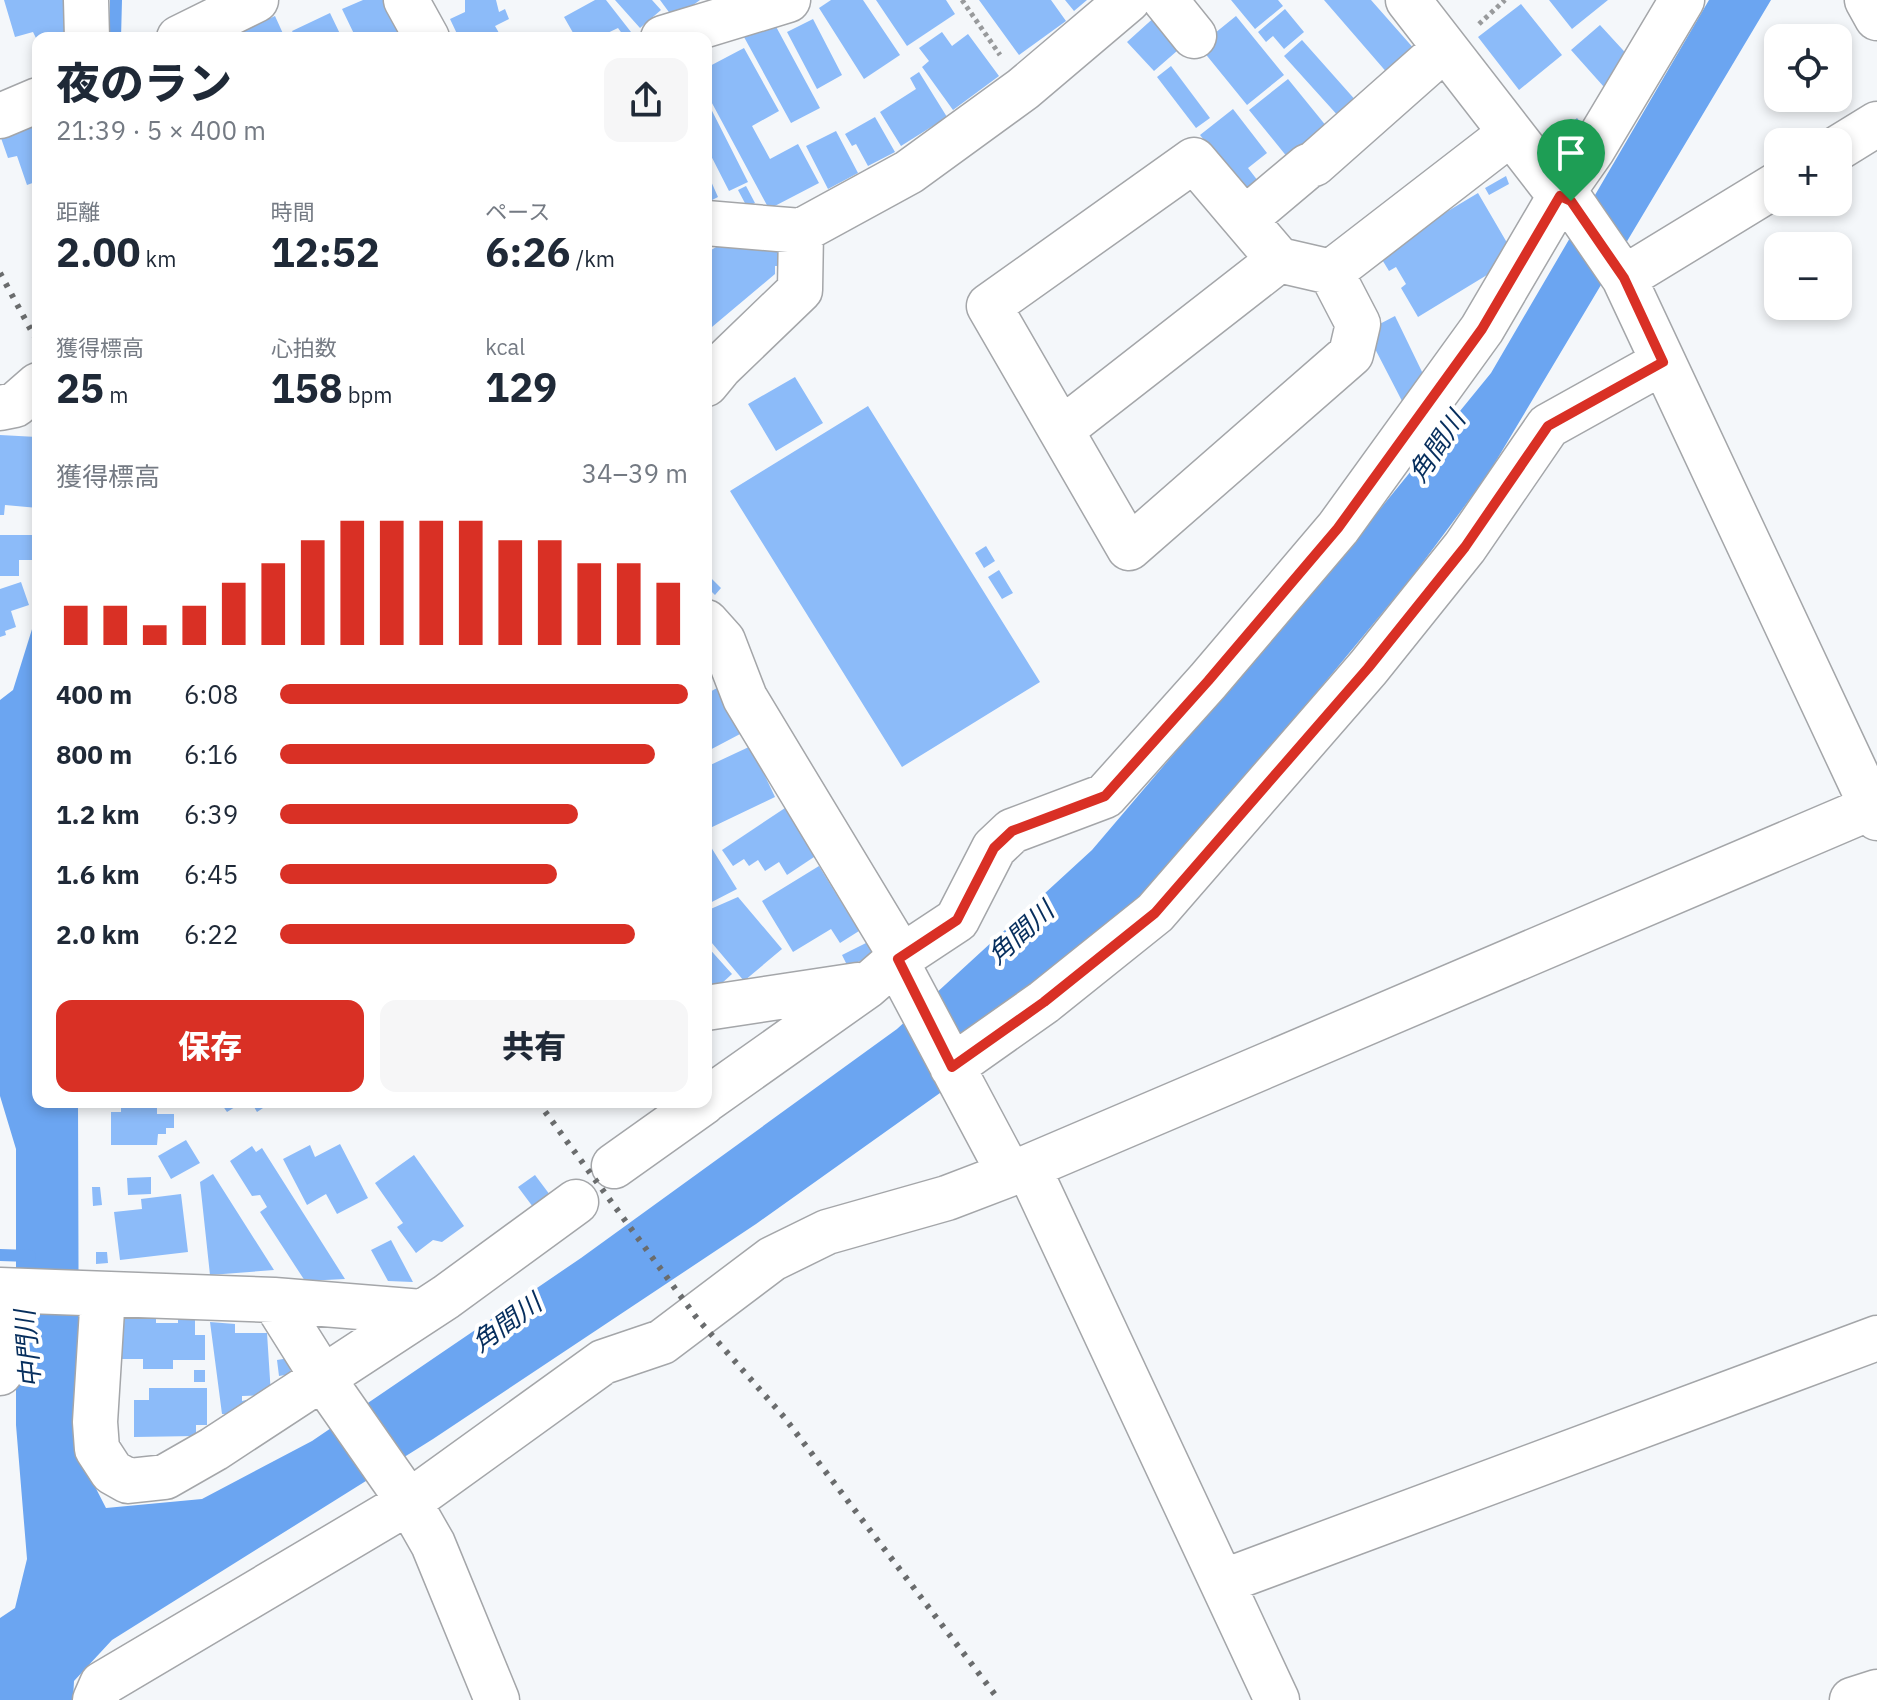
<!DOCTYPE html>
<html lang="ja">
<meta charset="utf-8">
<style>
body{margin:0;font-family:"IBM Plex Sans","Noto Sans JP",sans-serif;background:#f6f6f7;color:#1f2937;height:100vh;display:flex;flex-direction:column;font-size:30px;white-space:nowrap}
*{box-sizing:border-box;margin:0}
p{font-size:26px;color:#747a83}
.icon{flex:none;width:44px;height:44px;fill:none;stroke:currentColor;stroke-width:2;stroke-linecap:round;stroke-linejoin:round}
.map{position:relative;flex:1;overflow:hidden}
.sheet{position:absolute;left:32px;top:32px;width:680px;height:1076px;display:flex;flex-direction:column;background:#fff;border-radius:16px;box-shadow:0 4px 12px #0003}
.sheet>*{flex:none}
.tools{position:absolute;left:1764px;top:24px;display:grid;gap:16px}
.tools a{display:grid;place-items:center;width:88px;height:88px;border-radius:16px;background:#fff;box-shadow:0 4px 12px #0003;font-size:40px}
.pin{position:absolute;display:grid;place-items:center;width:68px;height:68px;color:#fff;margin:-82px -34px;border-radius:50% 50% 50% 0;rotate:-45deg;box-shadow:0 0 8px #0007}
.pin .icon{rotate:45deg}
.round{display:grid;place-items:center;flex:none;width:84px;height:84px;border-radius:16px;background:#f6f6f7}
.headline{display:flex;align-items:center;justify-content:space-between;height:136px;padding:0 24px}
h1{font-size:44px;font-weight:800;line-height:60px}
.stats{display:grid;grid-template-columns:repeat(3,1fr);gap:12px;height:136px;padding:8px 24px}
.stats div{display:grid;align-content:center}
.stats b{font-size:40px;font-weight:800}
.stats small{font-size:22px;font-weight:400}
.stats p{font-size:22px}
.chart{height:224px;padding:16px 24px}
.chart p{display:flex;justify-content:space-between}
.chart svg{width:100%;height:144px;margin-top:8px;stroke:#d93025;stroke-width:6}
.button{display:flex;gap:16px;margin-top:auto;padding:16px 24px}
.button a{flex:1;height:92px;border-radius:16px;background:#d93025;color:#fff;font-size:32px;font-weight:800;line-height:92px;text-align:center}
.button a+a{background:#f6f6f7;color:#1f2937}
ul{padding:0 24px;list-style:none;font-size:26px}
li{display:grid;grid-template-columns:128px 96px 1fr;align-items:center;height:60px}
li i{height:20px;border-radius:10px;background:#d93025}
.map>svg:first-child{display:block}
.water{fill:#6ba5f1}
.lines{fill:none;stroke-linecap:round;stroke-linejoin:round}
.stream{stroke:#6ba5f1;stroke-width:12}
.building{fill:#8cbbf9}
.minor-casing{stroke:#a4a6a9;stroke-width:47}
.path{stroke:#989a9c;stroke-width:5;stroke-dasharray:4 4;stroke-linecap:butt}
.minor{stroke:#fff;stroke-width:44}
.rail{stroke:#6a6c6d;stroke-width:6;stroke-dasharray:4 8;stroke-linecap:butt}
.route-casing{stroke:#fff;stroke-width:16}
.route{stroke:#d93025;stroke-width:10}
.labels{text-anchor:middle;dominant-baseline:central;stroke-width:8;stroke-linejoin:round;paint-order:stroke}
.water-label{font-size:26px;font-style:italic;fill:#062e5d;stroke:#fff}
</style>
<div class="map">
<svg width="1877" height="1700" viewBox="0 0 1877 1700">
<rect width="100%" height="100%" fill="#f4f7fa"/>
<path class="water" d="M1709 0H1771L1487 476 1412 577 1178 860 1097 937 947 1088 756 1224 433 1439 112 1640 74 1681 73 1700H0V1618L15 1608 27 1559 16 1425V1149L0 1096V700L13 690 38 610V1102H78L79 1430 88 1473 106 1508 202 1499 312 1441 581 1258 897 1029 1092 850 1332 568 1491 373Z"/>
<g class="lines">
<path class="stream" d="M115 38 116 0
M0 1255 30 1256"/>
</g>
<path class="building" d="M4 0H65L74 31 36 38 33 32 15 37Z
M363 0H386L404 38H356L342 9Z
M465 0H496L499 12 505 9 509 19 495 26 502 38H459L450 19 465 12Z
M595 0H606L631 32 623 35 618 28 597 38H576L564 17Z
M615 0H652L661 10 640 28Z
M660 0H700L674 19Z
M831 0H863L900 55 864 79 819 8Z
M876 0H946L955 14 907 46Z
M979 0H1051L1066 21 1019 55Z
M1065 0H1087L1074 11Z
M1231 0H1278L1283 6 1255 29Z
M1324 0H1371L1416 51 1389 75Z
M1549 0H1608L1572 29Z
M1521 4 1562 55 1519 90 1478 37Z
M1285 9 1304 32 1284 49 1273 36 1266 42 1258 32Z
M330 13 342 38H296L292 31Z
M1158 14 1185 44 1154 71 1127 42Z
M275 16 285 38H226Z
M1236 16 1284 75 1247 105 1199 46Z
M813 19 842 75 817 89 787 32Z
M773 21 820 108 791 123 744 37Z
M1600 25 1633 61 1604 87 1571 50Z
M942 32 952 46 968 34 999 76 953 110 922 67 929 61 919 48Z
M1302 40 1358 103 1340 118 1284 56Z
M744 48 779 111 752 126 770 159 798 144 819 183 769 209 706 92V68Z
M1171 66 1210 118 1196 128 1157 77Z
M919 72 947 117 901 146 880 112 916 89 910 78Z
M1288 79 1327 127 1288 158 1249 110Z
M706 99 748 182 729 191 706 146Z
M1233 109 1267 153 1248 168 1258 181 1244 191 1200 135Z
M875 117 895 152 868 166 856 144 852 146 845 134Z
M1577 118 1587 130 1566 149 1555 137Z
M38 125V181L27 185 17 156 8 158 1 138Z
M836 131 858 173 828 189 806 146Z
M706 170 718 197 706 203Z
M1506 176 1509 184 1489 195 1485 188Z
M746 186 755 203 747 207 738 190Z
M1478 193 1513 253 1505 264 1418 317 1401 288 1406 284 1396 267 1389 271 1378 253Z
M728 240 783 251V266H775V274L706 332V253Z
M1395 316 1425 378 1426 391 1402 401 1372 343V328Z
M795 377 823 423 776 451 748 404Z
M868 406 1040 682 902 767 730 491Z
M0 435 37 437 38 508 5 505 4 515H0Z
M0 535H32V560H19V576H0Z
M986 546 995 561 984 568 975 553Z
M999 570 1013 593 1002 599 988 577Z
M706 573 721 588 715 595 706 586Z
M21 582 29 605 11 611 16 627 5 631 6 635 0 637V589Z
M717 688 742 733 706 752V694Z
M751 746 775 797 708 829 706 767Z
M785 808 817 855 787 875 779 862 765 871 758 860 749 866 744 859 733 866 722 850Z
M706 839 737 889 706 905Z
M819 866 859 931 840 943 831 929 793 952 762 901Z
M738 897 782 949 744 981 706 936V911Z
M870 941 876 953 848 967 842 955Z
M706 945 732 974 710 994 706 990Z
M121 1102H157V1114H174V1128H166V1134H158L157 1145H111V1112H121Z
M220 1102H243L227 1112Z
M251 1102H272L257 1112Z
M186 1140 200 1163 171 1179 158 1156Z
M340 1144 368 1198 337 1214 326 1194 307 1205 283 1159 310 1145 315 1157Z
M252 1146 256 1152 262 1148 345 1279 305 1281 260 1212 267 1207 260 1195 252 1196 230 1161Z
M414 1155 464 1226 442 1242 433 1240 416 1253 397 1227 403 1223 375 1183Z
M213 1174 274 1270 210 1275 200 1182Z
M535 1175 550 1195 533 1207 518 1187Z
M151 1177V1194L128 1195 127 1178Z
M92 1187H100L102 1205 93 1206Z
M181 1194 188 1252 120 1260 114 1212 142 1209 141 1199Z
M391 1240 413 1282 388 1281 371 1250Z
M96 1252H107L108 1263 96 1264Z
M120 1317H156V1323H178V1319H195V1335H205V1360H173V1369H143V1359H120Z
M210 1322 235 1324V1333H267L271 1395 242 1396V1401L246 1400 247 1408 242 1414H222Z
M289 1358 291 1374 279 1376 277 1360Z
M194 1370H205V1382H194Z
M149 1388H207V1425H196V1436L134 1437V1400H149Z"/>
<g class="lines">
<g class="minor-casing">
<path id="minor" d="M86 0 87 38
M406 0 427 38
M1165 0 1194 36
M1408 0 1560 196 1571 201 1624 278 1877 818
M1867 0 1877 18
M179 38 256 0
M663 38 788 0
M0 116 38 100
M1838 148 1877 124
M1245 219 1308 166 1314 164 1445 48
M706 223 801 231 909 172 1023 89 1128 0
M1331 272 1358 324 1351 354 1129 548 989 306 1194 160 1279 260 1331 272 1511 133
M1624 278 1778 184
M706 384 720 367 800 290 801 231
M0 408 15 405 38 385
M1061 430 1279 260
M706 622 723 641 745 698 893 943 903 974 1009 1173
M706 1008 858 985
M952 1067 1044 1002 1155 913 1368 668 1465 547 1548 426 1663 362
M706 1100 867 986 898 959 957 920 994 848 1012 831 1105 796 1208 681 1338 528 1482 329 1560 196 1593 149 1682 0
M614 1166 704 1102
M1028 1167 1277 1700
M0 1290 274 1300 422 1312
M103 1294 95 1422 97 1449 112 1472 128 1481 165 1477 214 1449 446 1297 576 1202
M274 1300 328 1386 409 1502 433 1544 497 1700
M0 1320V1373
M1222 1582 1877 1338
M95 1700 102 1684 409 1502 603 1362 662 1342 772 1259 827 1232 947 1198 1028 1167 1877 805
M1852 1700 1877 1692"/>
</g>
<path class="path" d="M962 0 1000 55
M1479 24 1505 0"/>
<use href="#minor" class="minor"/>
<path class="rail" d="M0 273 38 343
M538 1102 696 1317 784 1417 999 1700"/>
</g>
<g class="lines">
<g class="route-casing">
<path id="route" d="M1560 196 1571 201 1624 278 1663 362 1548 426 1465 547 1368 668 1155 913 1044 1002 952 1067 898 959 957 920 994 848 1012 831 1105 796 1208 681 1338 528 1482 329Z"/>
</g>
<use href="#route" class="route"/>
</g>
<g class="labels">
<g class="water-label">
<text transform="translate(1436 446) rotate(-56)">角間川</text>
<text transform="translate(1020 932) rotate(-42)">角間川</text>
<text transform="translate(506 1322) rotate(-36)">角間川</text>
<text transform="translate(27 1349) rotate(-95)">中門川</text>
</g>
</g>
</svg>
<div class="tools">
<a><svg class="icon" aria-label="locate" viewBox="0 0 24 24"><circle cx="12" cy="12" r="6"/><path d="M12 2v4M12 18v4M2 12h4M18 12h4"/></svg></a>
<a>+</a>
<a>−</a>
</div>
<div class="pin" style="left:1571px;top:201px;background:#1e9e55"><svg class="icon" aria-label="arrive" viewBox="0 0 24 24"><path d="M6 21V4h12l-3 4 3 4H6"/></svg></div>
<section class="sheet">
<div class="headline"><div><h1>夜のラン</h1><p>21:39 · 5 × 400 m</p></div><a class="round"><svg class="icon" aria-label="share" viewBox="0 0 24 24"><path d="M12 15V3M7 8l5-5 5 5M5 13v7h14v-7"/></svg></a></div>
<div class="stats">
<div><p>距離</p><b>2.00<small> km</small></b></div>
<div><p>時間</p><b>12:52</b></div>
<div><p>ペース</p><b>6:26<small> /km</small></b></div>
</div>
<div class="stats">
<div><p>獲得標高</p><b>25<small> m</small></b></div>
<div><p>心拍数</p><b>158<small> bpm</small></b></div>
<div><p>kcal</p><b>129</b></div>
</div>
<div class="chart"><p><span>獲得標高</span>34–39 m</p>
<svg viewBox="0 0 160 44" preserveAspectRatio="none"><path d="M5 44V32M15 44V32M25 44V38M35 44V32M45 44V25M55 44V19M65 44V12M75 44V6M85 44V6M95 44V6M105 44V6M115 44V12M125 44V12M135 44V19M145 44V19M155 44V25"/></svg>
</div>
<ul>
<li><b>400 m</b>6:08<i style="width:100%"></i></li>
<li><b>800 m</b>6:16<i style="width:92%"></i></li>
<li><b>1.2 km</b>6:39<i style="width:73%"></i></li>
<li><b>1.6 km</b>6:45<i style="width:68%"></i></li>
<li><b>2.0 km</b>6:22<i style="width:87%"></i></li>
</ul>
<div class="button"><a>保存</a><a>共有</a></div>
</section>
</div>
